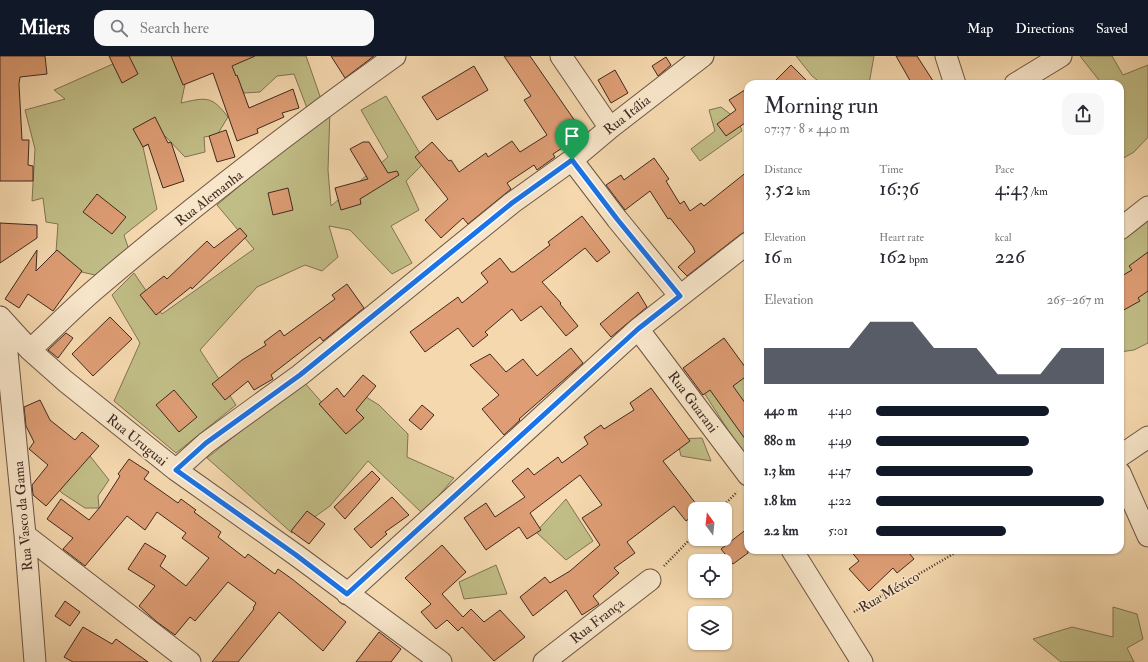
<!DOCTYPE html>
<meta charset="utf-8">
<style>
body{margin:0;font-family:"IM FELL Double Pica",serif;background:#f7f7f7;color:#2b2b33;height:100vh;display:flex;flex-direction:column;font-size:15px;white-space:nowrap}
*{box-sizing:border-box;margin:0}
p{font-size:13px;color:#7c7c81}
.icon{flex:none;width:22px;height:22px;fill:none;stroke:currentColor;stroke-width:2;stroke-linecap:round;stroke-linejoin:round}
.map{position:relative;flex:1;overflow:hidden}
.sheet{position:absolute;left:744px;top:24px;width:380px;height:474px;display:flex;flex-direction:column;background:#fff;border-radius:12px;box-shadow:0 1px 3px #0004}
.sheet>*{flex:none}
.needle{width:26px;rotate:345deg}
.buttons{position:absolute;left:688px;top:446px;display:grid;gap:8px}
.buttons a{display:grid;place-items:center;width:44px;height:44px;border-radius:8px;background:#fff;box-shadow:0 1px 3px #0004;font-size:20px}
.pin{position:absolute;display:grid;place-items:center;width:34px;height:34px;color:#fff;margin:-41px -17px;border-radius:50% 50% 50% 0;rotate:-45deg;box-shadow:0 0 4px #0007}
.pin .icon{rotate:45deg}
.round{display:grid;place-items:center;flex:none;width:42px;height:42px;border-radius:12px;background:#f7f7f7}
.overview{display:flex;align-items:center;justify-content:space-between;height:68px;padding:0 20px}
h1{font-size:22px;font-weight:600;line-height:30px}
.figures{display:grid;grid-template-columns:repeat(3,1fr);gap:6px;height:68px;padding:4px 20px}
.figures div{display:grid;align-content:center}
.figures b{font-size:20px;font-weight:600}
.figures small{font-size:11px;font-weight:400}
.figures p{font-size:11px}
.chart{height:112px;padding:8px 20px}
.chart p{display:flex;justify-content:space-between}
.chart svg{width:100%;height:72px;margin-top:4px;fill:#111827;opacity:.7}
ul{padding:0 20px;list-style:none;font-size:13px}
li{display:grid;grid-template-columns:64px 48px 1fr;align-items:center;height:30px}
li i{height:10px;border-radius:5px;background:#111827}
header{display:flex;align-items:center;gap:24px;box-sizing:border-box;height:56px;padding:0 20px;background:#111827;color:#fff}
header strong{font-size:19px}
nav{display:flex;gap:22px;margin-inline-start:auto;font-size:14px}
.search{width:280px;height:36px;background:#f7f7f7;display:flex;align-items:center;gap:10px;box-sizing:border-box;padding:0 14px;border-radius:12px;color:#7c7c81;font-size:15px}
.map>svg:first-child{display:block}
.green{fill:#c1bd86;stroke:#807353}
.building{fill:#de9d74;stroke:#402920}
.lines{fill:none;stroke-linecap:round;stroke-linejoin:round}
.street-casing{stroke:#6d5544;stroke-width:23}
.path{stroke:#402920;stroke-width:2.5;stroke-dasharray:1 2;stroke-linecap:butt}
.street{stroke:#f8e6ca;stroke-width:21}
.route-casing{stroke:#fff;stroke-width:8}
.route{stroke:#1a73e8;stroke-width:5}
.labels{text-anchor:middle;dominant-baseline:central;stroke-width:3;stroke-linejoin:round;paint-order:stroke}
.street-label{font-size:14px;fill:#402920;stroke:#f8e6ca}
</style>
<header>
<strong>Milers</strong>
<div class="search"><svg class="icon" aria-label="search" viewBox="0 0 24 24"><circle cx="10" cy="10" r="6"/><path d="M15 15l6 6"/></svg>Search here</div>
<nav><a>Map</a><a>Directions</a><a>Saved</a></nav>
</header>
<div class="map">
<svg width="1148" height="606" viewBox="0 0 1148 606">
<rect width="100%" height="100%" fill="#f5d8ae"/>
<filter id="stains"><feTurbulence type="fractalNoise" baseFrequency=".005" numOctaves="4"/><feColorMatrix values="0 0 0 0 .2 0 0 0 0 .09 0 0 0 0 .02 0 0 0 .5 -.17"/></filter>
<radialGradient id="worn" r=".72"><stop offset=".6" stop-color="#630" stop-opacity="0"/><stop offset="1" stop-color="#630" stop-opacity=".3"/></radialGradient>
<path class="green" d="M131 0H186L190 5 181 47C207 41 212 40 228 61L217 79 204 81 205 96 185 101 165 80 143 91 157 153 124 179 130 197 95 219 55 210 58 168 46 166 43 142 32 145 35 93 25 54 65 43 54 34Z
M223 0H306L321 43 307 52 294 18 277 20 260 36 244 37Z
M796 0H874L869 28H822L812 20Z
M1080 0H1112L1123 19 1148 9V81L1134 96 1120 104V28H1102Z
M386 40 425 106 406 125 419 154 391 170 412 207 392 218 350 174 329 170 338 201 322 215 305 209 257 231 200 294 236 349 176 397 114 345 140 287 112 239 134 217 162 258 254 193 217 149 330 54 328 114 331 150 388 101 361 54Z
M721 51 738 64 742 75 700 105 691 93 715 75 709 54Z
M1148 163V287L1134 294 1120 296V183Z
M748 307V405L699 329 732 323Z
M303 325 339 366 366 341 379 349 408 378 407 401 454 422 423 458 368 405 330 450 292 477 207 402Z
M702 382 711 405 681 400 677 383Z
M83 399 90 400 109 424 98 440 99 452H85L62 437 49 424Z
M566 443 593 485 566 504 536 476Z
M496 509 507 538 464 543 459 526Z
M1113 551 1137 558 1143 583 1127 592 1134 606H1061L1033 583 1072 571 1113 581Z"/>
<path class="building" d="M0 0H45L47 18 20 21 19 28 22 84H29L28 109 33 110V125H0Z
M109 0H129L138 18 122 27Z
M171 0H255L232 10 236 20 237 19 249 52 293 33 299 52 282 57 284 61 257 73 258 77 237 85 213 17 183 29Z
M331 0H374L345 22Z
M504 0H530L584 78 553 98 555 101 537 114 534 109 507 127 511 133 468 168 463 162 441 182 425 164 448 143 415 101 432 86 449 105 451 104 459 116 486 97 488 101 512 85 520 96 547 79 524 44 531 40Z
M896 0H917L935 28H912Z
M666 1 671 9 658 20 652 10Z
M791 9 810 28H772Z
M474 10 488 34 437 64 422 41Z
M615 14 628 37 611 47 598 24Z
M748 32V72L745 67 726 80 717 68 736 54 729 44Z
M155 61 168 87 171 86 184 125 163 132 148 88 143 91 133 73Z
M226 74 235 101 217 106 209 80Z
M363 86H369L388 117 397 115 399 119 360 143 361 148 341 154 335 132 368 123 350 93Z
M654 102 669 123 666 125 680 148 684 145 690 155 701 147 704 150 748 115V175L741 178 687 220 678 211 695 196 693 191 670 162 668 163 650 135 625 154 606 129 621 119 624 124Z
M288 132 293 154 273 159 268 137Z
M97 138 126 161 112 178 83 156Z
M582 160 610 196 597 206 585 192 542 226 561 247 560 248 578 270 566 280 541 250 521 265 512 253 485 276 488 279 473 291 458 272 425 296 410 276 458 241 462 247 488 226 481 217 500 202 511 216H514L550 189 548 186Z
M0 167 37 169V182L0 207Z
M240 172 247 180 192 233 191 231 156 259 140 239 164 220 167 223 207 185 214 192Z
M37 194 36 215 57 194 82 215 53 255 28 238 19 252 5 243Z
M1148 196V235L1138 242 1140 245 1120 256V221L1132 214 1129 210Z
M347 228 364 252 323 285 320 281 271 319 273 323 254 334 248 325 225 344 212 328 242 304 266 289 264 286 280 274 284 280 335 243 332 239Z
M638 236 647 251 611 281 600 268Z
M110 261 132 283 93 320 72 298Z
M66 277 73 282 58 302 48 294Z
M724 282 748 315V319L733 330 748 351V387L710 334 703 339 683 312Z
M571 292 583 307 519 363 520 364 504 379 482 353 499 339 470 309 490 298 506 316 523 303 537 320Z
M363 319 376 330 356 354 364 362 346 378 319 348 337 332 344 341Z
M651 332 690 385 663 405 700 453H695V458L686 465 674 450 627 486 635 497 614 512 619 517 593 540 599 548 582 559 566 534 533 560 520 541 545 521 550 527 570 515 600 489 582 462 602 449 580 419 530 457 541 474 527 483 519 471 486 494 464 462 486 447 495 461 525 441 512 425 528 412 534 419 558 401 562 407 588 388 584 381 601 369 604 373 634 354 630 347Z
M174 334 197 361 179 376 156 349Z
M40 344 50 364 75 384 82 376 99 390 46 450 33 439 32 429 48 409 29 393 34 386 26 370 24 351Z
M422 349 434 359 421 374 409 364Z
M129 403 149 416 144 423 178 447 181 443 196 454 194 456 221 476 218 481 245 502 248 498 275 518 278 513 292 523 346 566 323 595 279 556 238 606H212L254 553 253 552 256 547 228 526 195 565 190 561 175 579 157 566 139 550 155 530 128 513 145 487 166 500 160 510 186 530 209 502 182 482 186 477 157 456 145 474 127 460 85 510 63 493 73 482 47 463 61 443 89 464 100 451 120 420 118 418Z
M372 415 380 423 345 463 334 451Z
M392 441 409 459 385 476 387 478 371 492 354 473Z
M307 455 325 468 309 488 291 475Z
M748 472V497L733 508 721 493Z
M442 489 466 516 442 538 463 561 471 553 484 566 500 554 525 581 494 605 462 571 458 575 447 564 436 573 421 556 431 548 405 522Z
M850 494H912L909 497 914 503 897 517 893 512 869 535 849 513 859 505Z
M65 545 80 556 70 570 55 560Z
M83 571 112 588 116 583 148 606H73L64 601Z
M379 576 401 593 391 606H356Z"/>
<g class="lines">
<g class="street-casing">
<path id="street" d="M561 0 610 72
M946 0 955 28
M1015 28 1061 0
M572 104 617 163 680 240
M1120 173 1148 151
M0 261 30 294 65 325 176 414 296 499 441 606
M4 266 25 479 35 606
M638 273 748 419
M30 294C53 273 75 250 99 230 194 149 294 72 395 0
M1120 400 1148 381
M176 414 206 387 300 319 512 147 572 104 610 72 703 0
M1120 417 1148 480
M25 479 190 606
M792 494 862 606
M347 538 638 273 748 187
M544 606 650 524"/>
</g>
<path class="path" d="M720 453 737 436
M664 510 695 478
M854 556 960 494"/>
<use href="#street" class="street"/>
</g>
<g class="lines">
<g class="route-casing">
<path id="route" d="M572 104 617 163 680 240 638 273 347 538 296 499 176 414 206 387 300 319 512 147Z"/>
</g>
<use href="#route" class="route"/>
</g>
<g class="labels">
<g class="street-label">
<text transform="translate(627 59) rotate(-38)">Rua Itália</text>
<text transform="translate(209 142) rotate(-38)">Rua Alemanha</text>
<text transform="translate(693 346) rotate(53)">Rua Guarani</text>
<text transform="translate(137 384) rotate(39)">Rua Uruguai</text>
<text transform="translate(23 460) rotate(-95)">Rua Vasco da Gama</text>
<text transform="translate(889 536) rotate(-30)">Rua México</text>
<text transform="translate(597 565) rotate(-38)">Rua França</text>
</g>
</g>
<rect width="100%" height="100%" filter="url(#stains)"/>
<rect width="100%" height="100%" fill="url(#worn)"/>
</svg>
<div class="buttons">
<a><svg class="needle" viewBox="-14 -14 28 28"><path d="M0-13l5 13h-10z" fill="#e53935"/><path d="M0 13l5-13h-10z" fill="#7c7c81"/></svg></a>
<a><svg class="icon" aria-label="locate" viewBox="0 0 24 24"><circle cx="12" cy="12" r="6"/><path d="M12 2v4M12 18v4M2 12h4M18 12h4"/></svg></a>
<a><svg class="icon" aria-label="layers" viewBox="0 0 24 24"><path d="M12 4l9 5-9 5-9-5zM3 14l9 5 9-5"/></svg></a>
</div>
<div class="pin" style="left:572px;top:104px;background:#1e9e55"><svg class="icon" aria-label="arrive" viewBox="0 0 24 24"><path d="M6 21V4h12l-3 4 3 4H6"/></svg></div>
<section class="sheet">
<div class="overview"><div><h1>Morning run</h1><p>07:37 · 8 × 440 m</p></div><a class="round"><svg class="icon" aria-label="share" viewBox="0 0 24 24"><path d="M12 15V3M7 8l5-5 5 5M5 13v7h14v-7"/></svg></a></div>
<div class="figures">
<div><p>Distance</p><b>3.52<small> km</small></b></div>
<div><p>Time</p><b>16:36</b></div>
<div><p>Pace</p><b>4:43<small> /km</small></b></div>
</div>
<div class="figures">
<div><p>Elevation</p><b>16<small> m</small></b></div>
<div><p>Heart rate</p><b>162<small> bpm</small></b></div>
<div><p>kcal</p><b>226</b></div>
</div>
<div class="chart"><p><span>Elevation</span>265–267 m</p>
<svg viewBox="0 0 160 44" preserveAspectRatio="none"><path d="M0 44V22L10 22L20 22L30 22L40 22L50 6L60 6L70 6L80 22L90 22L100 22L110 38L120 38L130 38L140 22L150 22L160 22V44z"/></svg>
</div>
<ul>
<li><b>440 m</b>4:40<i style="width:76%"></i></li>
<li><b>880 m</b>4:49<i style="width:67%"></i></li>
<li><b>1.3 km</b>4:47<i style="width:69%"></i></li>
<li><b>1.8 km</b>4:22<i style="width:100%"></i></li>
<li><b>2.2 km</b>5:01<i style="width:57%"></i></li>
</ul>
</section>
</div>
